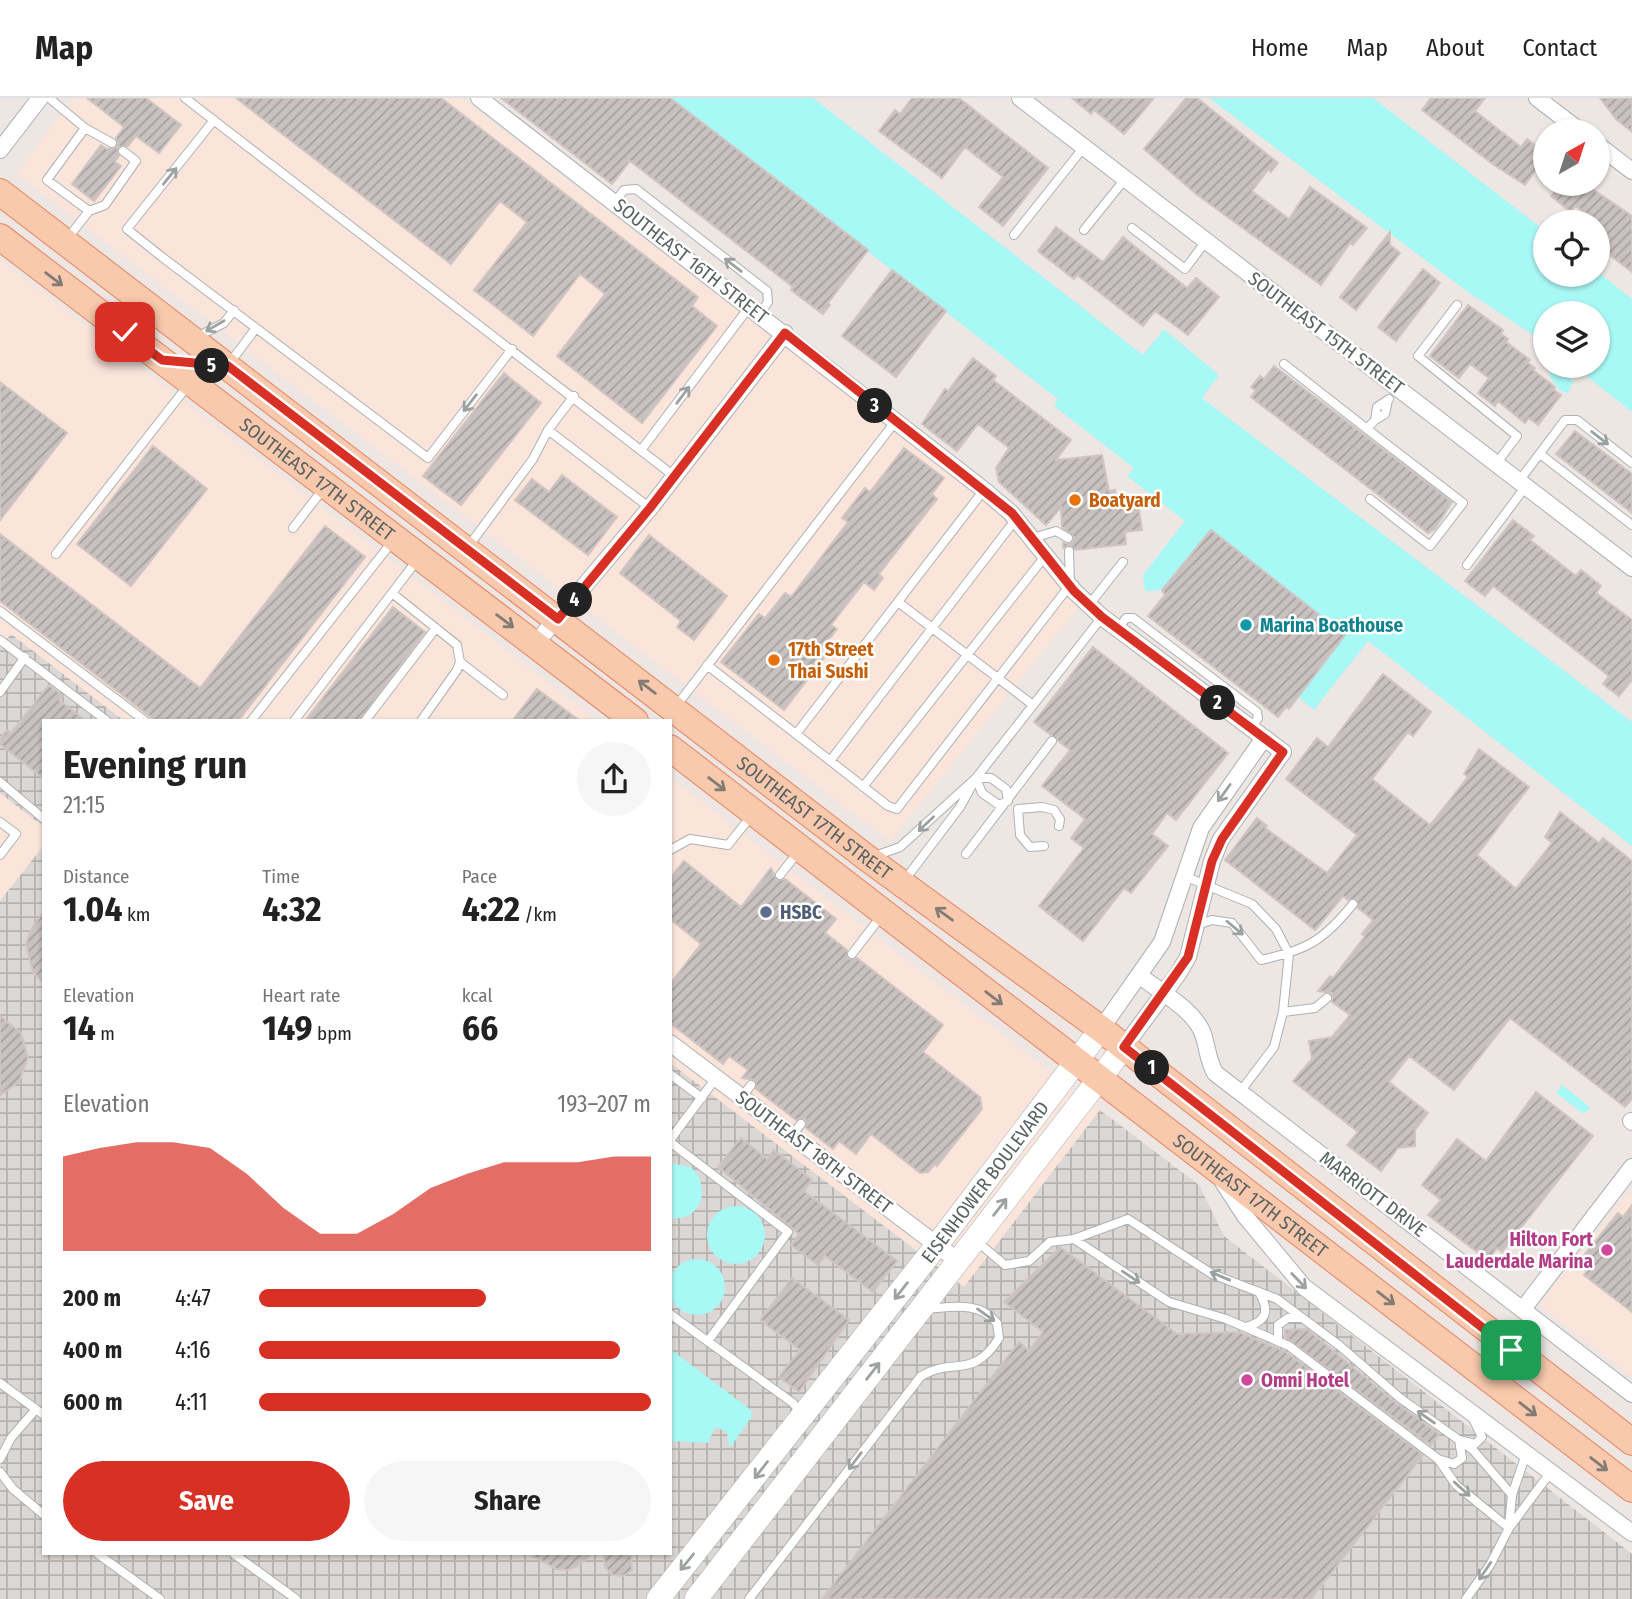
<!DOCTYPE html>
<meta charset="utf-8">
<style>
body{margin:0;font-family:"Fira Sans Condensed",sans-serif;background:#f6f6f6;color:#222;height:100vh;display:flex;flex-direction:column;font-size:26px;white-space:nowrap}
*{box-sizing:border-box;margin:0}
p{font-size:23px;color:#767676}
.icon{flex:none;width:38px;height:38px;fill:none;stroke:currentColor;stroke-width:2;stroke-linecap:round;stroke-linejoin:round}
.map{position:relative;flex:1;overflow:hidden}
.details{position:absolute;left:42px;top:621px;width:630px;height:836px;display:flex;flex-direction:column;background:#fff;border-radius:0px;box-shadow:0 2px 5px #0004}
.details>*{flex:none}
.needle{width:46px;rotate:39deg}
.tools{position:absolute;left:1533px;top:21px;display:grid;gap:14px}
.tools a{display:grid;place-items:center;width:77px;height:77px;border-radius:50%;background:#fff;box-shadow:0 2px 5px #0004;font-size:35px}
.pin{position:absolute;display:grid;place-items:center;width:60px;height:60px;color:#fff;margin:-30px;border-radius:14px;box-shadow:0 4px 10px #0006}
.km{position:absolute;width:35px;height:35px;margin:-18px;border-radius:50%;background:#222;color:#fff;font-size:19px;line-height:35px;text-align:center}
.round{display:grid;place-items:center;flex:none;width:74px;height:74px;border-radius:37px;background:#f6f6f6}
.head{display:flex;align-items:center;justify-content:space-between;height:119px;padding:0 21px}
h1{font-size:38px;font-weight:700;line-height:52px}
.figures{display:grid;grid-template-columns:repeat(3,1fr);gap:10px;height:119px;padding:7px 21px}
.figures div{display:grid;align-content:center}
.figures b{font-size:35px;font-weight:700}
.figures small{font-size:19px;font-weight:400}
.figures p{font-size:19px}
.chart{height:196px;padding:14px 21px}
.chart p{display:flex;justify-content:space-between}
.chart svg{width:100%;height:126px;margin-top:7px;fill:#d93025;opacity:.7}
.primary-button{display:flex;gap:14px;margin-top:auto;padding:14px 21px}
.primary-button a{flex:1;height:80px;border-radius:42px;background:#d93025;color:#fff;font-size:28px;font-weight:700;line-height:80px;text-align:center}
.primary-button a+a{background:#f6f6f6;color:#222}
ul{padding:0 21px;list-style:none;font-size:23px}
li{display:grid;grid-template-columns:112px 84px 1fr;align-items:center;height:52px}
li i{height:18px;border-radius:9px;background:#d93025}
header{display:flex;align-items:center;gap:42px;box-sizing:border-box;height:98px;padding:0 35px;background:#fff;border-bottom:2px solid #e0e0e0}
header strong{font-size:33px}
nav{display:flex;gap:38px;margin-inline-start:auto;font-size:24px}
.map>svg:first-child{display:block}
.commercial{fill:#fbe4da}
.industrial{fill:url(#industrial-grid)}
.water{fill:#a8f8f6}
.building{fill:url(#building-hatch);stroke:#d1c5c2;stroke-width:2}
.lines{fill:none;stroke-linecap:round;stroke-linejoin:round}
.lane-casing{stroke:#acb1b2;stroke-width:10}
.street-casing{stroke:#acb1b2;stroke-width:18}
.secondary-casing{stroke:#acb2b3;stroke-width:24}
.primary-casing{stroke:#e68463;stroke-width:28}
.lane{stroke:#fff;stroke-width:8}
.street{stroke:#fff;stroke-width:16}
.secondary{stroke:#fff;stroke-width:23}
.primary{stroke:#f8c9ac;stroke-width:26}
.oneway{stroke:#9da1a1}
.oneway2{stroke:#827c75}
.route-casing{stroke:#fff;stroke-width:14}
.route{stroke:#d93025;stroke-width:9}
.food-dot{fill:#e8710a;stroke:#fff;stroke-width:2.5}
.culture-dot{fill:#0f9aa8;stroke:#fff;stroke-width:2.5}
.service-dot{fill:#5c6f8a;stroke:#fff;stroke-width:2.5}
.hotel-dot{fill:#d1479c;stroke:#fff;stroke-width:2.5}
.labels{text-anchor:middle;dominant-baseline:central;stroke-width:5;stroke-linejoin:round;paint-order:stroke}
.street-label{font-size:19px;fill:#5b6263;stroke:#fff}
.food-label{font-size:19px;font-weight:bold;fill:#c56008;stroke:#fff;text-anchor:start}
.culture-label{font-size:19px;font-weight:bold;fill:#0d838f;stroke:#fff;text-anchor:start}
.service-label{font-size:19px;font-weight:bold;fill:#4e5e75;stroke:#fff;text-anchor:start}
.hotel-label{font-size:19px;font-weight:bold;fill:#b23c85;stroke:#fff;text-anchor:end}
</style>
<header>
<strong>Map</strong>
<nav><a>Home</a><a>Map</a><a>About</a><a>Contact</a></nav>
</header>
<div class="map">
<svg width="1632" height="1501" viewBox="0 0 1632 1501">
<defs>
<pattern id="industrial-grid" width="8" height="8" patternUnits="userSpaceOnUse" patternTransform="scale(1.75)"><rect width="8" height="8" fill="#dbd7d5"/><path d="M0 4h8M4 0v8" fill="none" stroke="#b5b2b0"/></pattern>
<pattern id="building-hatch" width="6" height="6" patternUnits="userSpaceOnUse" patternTransform="scale(1.75)"><rect width="6" height="6" fill="#c8c1c0"/><path d="M-1 1l2-2M0 6l6-6M5 7l2-2" fill="none" stroke="#a5a0a0"/></pattern>
</defs>
<rect width="100%" height="100%" fill="#ede6e3"/>
<path class="commercial" d="M73 0H462L1000 415 1079 509 890 743 17 76Z
M0 162 390 462 598 623H124L11 536 0 550Z
M670 679 1100 1012 964 1189 670 965Z
M0 695 44 729V747L0 803Z
M1629 1094 1632 1097V1279L1539 1207Z"/>
<path class="industrial" d="M11 536 124 623H44V729L0 695V550Z
M44 747V1456H670V965L964 1189 1100 1012 1199 1087 1224 1138 1632 1456V1501H0V803Z"/>
<path class="water" d="M670 0H813L1143 257 1164 231 1219 277 1202 300 1632 624V748L1368 543 1314 612 1297 598 1344 537 1211 432 1162 492 1145 493 1143 477 1185 423 1127 378 1134 370 1054 308 1058 301Z
M1209 0H1373L1545 133V177L1598 174 1632 201V314L1574 268H1598V215H1545V245L1468 194Z
M1555 270 1569 278 1573 284 1568 295C1560 295 1552 284 1549 275Z
M1562 987 1590 1009 1584 1016 1556 995Z
M670 1065 691 1069C712 1089 702 1124 670 1120Z
M707 1137a29 29 0 1 1 58 0a29 29 0 1 1-58 0Z
M669 1189a28 28 0 1 1 56 0a28 28 0 1 1-56 0Z
M670 1251 751 1312 752 1318 732 1347 729 1348 727 1334 715 1329 708 1345 670 1343Z"/>
<path class="building" d="M87 0H146L181 27 159 55 136 38 128 48 118 49 119 58 115 64 121 68 94 103 72 86 101 47 107 51 117 49 116 40 124 29Z
M236 0H441L698 199 692 208 717 228 642 325 557 258 605 196 580 176 533 238 474 192 527 124 500 103 451 166Z
M501 0H670L868 152 828 205 830 207 823 216 791 192 793 189 630 63 612 86Z
M912 0H959L1048 70 1003 128 979 109 1003 79 965 49 942 80 879 33 895 12 900 16Z
M1072 0H1154L1124 36 1094 12 1091 16Z
M1186 0H1197L1278 65 1271 74 1268 72 1252 93 1289 121 1310 89 1367 130 1353 147 1350 145 1321 187 1196 96 1144 51Z
M1431 0H1485L1475 13 1521 49 1527 41 1545 55V74L1538 69 1525 87 1494 67 1422 12Z
M1600 0H1632V34L1616 21Z
M1561 86H1585L1632 118V174L1598 148V124L1575 108 1571 114 1551 98Z
M1056 129 1103 164 1123 139 1187 190 1196 180 1219 199 1188 237 1155 213 1143 228 1077 177 1074 181 1038 153Z
M1390 134V147L1400 155 1356 212 1340 199Z
M1423 171 1440 185 1396 243 1378 229Z
M892 172 946 213 896 279 842 238Z
M1468 207 1503 232 1501 236 1508 241 1506 244 1530 262 1527 264 1535 270 1533 272 1555 289 1554 292 1561 297 1538 327 1529 320 1525 325 1498 303 1495 308 1478 295 1489 280 1470 266 1459 280 1430 258Z
M973 260 996 278 993 282 1071 342 1056 362 1102 357 1109 393 1115 392 1118 407 1138 405 1142 432 1125 434 1126 446 1075 452 1069 447 1063 450V445L1071 446 1074 439 1062 429 1061 409 1046 427 999 384 996 370 1009 350 978 326 957 353 922 326 945 291 948 293Z
M1274 268 1452 404 1435 431 1428 435 1251 299 1256 293 1251 289 1260 278 1264 281Z
M504 275 541 305 461 407 423 378Z
M0 284 67 335 0 422Z
M1575 333 1632 376V415L1556 356Z
M153 348 207 391 131 488 77 446Z
M904 350 944 380 932 396 937 401 879 476 883 480 874 492 864 484 831 527 837 531 821 552 826 557 784 612 721 564 759 516 765 520 785 495 791 499 848 424 842 420 865 390 870 394Z
M562 377 617 419 588 457 515 402 532 381 549 394Z
M1513 422 1534 438 1530 442 1576 478 1581 472 1601 488 1596 495 1632 522V582L1619 598 1603 586 1609 578 1493 488 1485 498 1465 483Z
M325 428 365 459 238 623H156L0 503V436L200 590Z
M1211 432 1345 537 1289 611 1286 609 1278 619 1148 518 1165 497 1162 492Z
M649 437 727 498 694 542 677 529 681 523 620 475Z
M393 509 425 534 359 623H305Z
M1093 549 1228 655 1176 722 1167 715 1152 736 1168 748 1131 795 1124 790 1083 843 1039 808 1084 750 1071 740 1085 721 1042 688 1070 652 1034 624Z
M1383 576 1431 614 1413 638 1408 634 1372 681 1430 727 1468 679 1464 676 1479 651 1529 689 1477 757 1516 791 1552 745 1545 739 1560 714 1599 745 1603 740 1632 763V1001L1625 1009 1510 920 1454 992 1409 958 1389 984 1428 1015 1415 1032V1048L1398 1050 1381 1073 1347 1047 1358 1034 1293 983 1312 961 1309 943 1332 939 1350 917 1332 904V895L1318 893 1330 878 1333 880 1365 838 1362 836 1373 822 1358 810 1357 801 1348 802 1343 798 1315 832 1225 762 1257 720 1267 728 1265 730 1327 775 1357 737 1286 681 1317 640 1328 649Z
M49 587 63 598 59 602 86 623H44V681L0 646V641L7 632 11 635Z
M537 591 580 623H512Z
M684 763 741 809 771 770 777 782 785 781 836 821 825 835 847 852 848 861 857 860 943 927 923 954 980 999 982 1011 937 1068 935 1066 928 1074 920 1075 871 1036 856 1056 839 1043 833 1051 806 1030 805 1021 796 1022 756 991 755 982 742 980 748 972 729 958 723 966 670 925V886L701 846 670 821V780Z
M44 813V886L33 874 26 847 30 833Z
M0 918 21 935 28 960 19 984 0 997Z
M1536 994 1593 1038 1502 1154 1497 1150 1488 1162 1428 1117 1441 1102 1422 1087 1457 1041 1486 1063Z
M741 1040 767 1061 774 1052 812 1082 804 1093 897 1163 873 1194 825 1158 818 1167 791 1147 799 1136 718 1069Z
M1632 1107V1214L1584 1177 1587 1173 1582 1169 1585 1164 1581 1161 1618 1115 1623 1119Z
M1060 1149 1177 1236 1239 1234 1286 1254 1423 1357 1311 1501H822L1019 1244 1029 1253 1043 1234 1004 1204Z
M792 1180 849 1222 799 1294 779 1279 800 1252 760 1222Z
M1307 1231 1396 1305 1439 1336 1431 1347 1285 1239V1232Z
M529 1456H592L578 1468 567 1472 556 1471Z
M604 1456H631L632 1472 623 1478 612 1477 605 1469Z"/>
<g class="lines">
<g class="lane-casing">
<path id="lane" d="M49 0 85 30 47 82 89 113 67 141
M185 0 674 378
M214 22 127 131 162 159 428 360 512 251
M85 30 112 45
M615 104 624 92 636 91 767 193 768 204 760 216
M89 113 105 107 136 63 123 53
M1132 130 1185 171 1206 143
M1084 132 1125 81
M1014 137 1084 49
M1457 207 1418 258 1517 338 1496 366
M197 239 224 225 234 212
M229 266 256 230
M1284 266 1367 331 1375 322 1385 316 1388 302
M1375 322 1377 309 1389 301
M1367 331 1463 405 1430 448 1370 401
M548 332 650 410
M642 351 750 208
M1540 356 1632 427
M1519 383 1565 322H1577L1632 365
M293 430 324 390
M1033 440 1056 433 1068 440
M468 449 533 361 548 332 574 298
M56 456 189 286
M1467 467 1526 388
M392 495 457 547 460 564 457 572 421 623
M898 504 1033 607
M1089 507 1123 464
M0 513 145 623
M1118 531 1126 520H1133L1257 614 1258 620 1251 630
M0 542 107 623
M460 564 503 597
M707 567 796 636 984 392
M0 594 25 559
M677 607 895 324
M251 623 392 444
M294 623 418 461
M365 623 436 530
M796 636 888 708 897 711 1070 487 1069 453
M830 663 1016 421
M0 684 44 721
M863 689 1046 457
M0 724 16 736 0 757
M1044 748 1030 749 1020 737 1018 711 1042 709 1054 712 1060 721 1059 728
M670 752 690 741 728 747 752 717
M966 756 1052 643
M875 758 900 749 976 680H991L1006 691 1008 703 999 707 982 695 976 680
M780 777 799 753
M1184 778 1252 806 1276 831 1289 856 1283 914 1274 949 1240 994
M904 783 960 709 976 680 1102 519
M1197 827 1212 822 1232 825 1261 862C1307 852 1323 843 1353 806
M852 856 882 817
M1283 914 1315 910 1327 900
M670 976 702 1000
M742 999 751 987
M792 1037 801 1026
M670 1042 716 980
M670 1044 788 1134 708 1243
M1074 1141 1169 1204 1226 1221 1289 1248 1438 1361 1456 1387 1509 1430
M975 1142 1005 1167 1029 1163 1050 1144 1074 1141 1128 1121 1212 1176 1277 1201 1340 1248 1400 1300 1473 1352 1512 1397
M670 1216 793 1305 801 1316
M1246 1229C1267 1223 1270 1213 1259 1194
M1278 1243V1227L1288 1220H1302
M0 1285 44 1317
M0 1361 11 1340 36 1311
M1438 1361 1454 1366 1462 1360 1459 1342 1475 1346 1482 1339 1473 1321
M0 1374 13 1391 44 1417
M1509 1428 1512 1397 1526 1356
M98 1456 160 1501
M234 1456 296 1501
M749 1501 921 1278C953 1259 973 1282 999 1240L997 1225C979 1203 953 1209 927 1211
M1466 1501 1490 1467 1509 1430 1550 1375"/>
</g>
<g class="street-casing">
<path id="street" d="M479 0 984 392 1011 415 1074 493 1102 519 1283 654 1221 741 1212 763 1188 859 1178 876 1124 949
M1020 0 1632 470
M1537 0 1580 33
M1598 47 1632 73
M0 52 40 0
M535 546 650 410 785 235
M1140 878C1160 894 1197 913 1204 939 1208 953 1208 962 1215 975L1632 1296
M1101 931 1162 844 1201 730 1264 640
M670 945 958 1163
M1631 1023 1632 1024
M1223 1084 1245 1118 1304 1189 1632 1435
M1523 1211 1632 1069"/>
</g>
<g class="secondary-casing">
<g id="secondary">
<path id="s1" d="M658 1501 937 1147 1101 931"/>
<path d="M696 1501 1124 949"/>
</g>
</g>
<g class="primary-casing">
<g id="primary">
<path id="s2" d="M0 94 867 760 1101 931 1632 1344"/>
<path id="s3" d="M0 139 635 623"/>
<path id="s4" d="M670 650 1632 1391"/>
</g>
</g>
<use href="#lane" class="lane"/>
<use href="#street" class="street"/>
<use href="#secondary" class="secondary"/>
<use href="#primary" class="primary"/>
</g>
<defs><path id="oneway-shaft" d="M-6 0H5M1.5-3L5.5 0L1.5 3" fill="none" stroke-width="1.6" stroke-linecap="round" stroke-linejoin="round" transform="scale(1.75)"/></defs>
<g class="oneway">
<use href="#oneway-shaft" transform="translate(170 78) rotate(-51)"/>
<use href="#oneway-shaft" transform="translate(733 167) rotate(-142)"/>
<use href="#oneway-shaft" transform="translate(215 228) rotate(150)"/>
<use href="#oneway-shaft" transform="translate(683 297) rotate(-53)"/>
<use href="#oneway-shaft" transform="translate(470 305) rotate(128)"/>
<use href="#oneway-shaft" transform="translate(1600 340) rotate(38)"/>
<use href="#oneway-shaft" transform="translate(1224 695) rotate(126)"/>
<use href="#oneway-shaft" transform="translate(926 726) rotate(136)"/>
<use href="#oneway-shaft" transform="translate(1235 830) rotate(40)"/>
<use href="#oneway-shaft" transform="translate(1000 1109) rotate(-52)"/>
<use href="#oneway-shaft" transform="translate(1220 1178) rotate(-157)"/>
<use href="#oneway-shaft" transform="translate(1131 1179) rotate(34)"/>
<use href="#oneway-shaft" transform="translate(1299 1183) rotate(46)"/>
<use href="#oneway-shaft" transform="translate(901 1193) rotate(128)"/>
<use href="#oneway-shaft" transform="translate(986 1217) rotate(35)"/>
<use href="#oneway-shaft" transform="translate(873 1273) rotate(-52)"/>
<use href="#oneway-shaft" transform="translate(1426 1319) rotate(-145)"/>
<use href="#oneway-shaft" transform="translate(855 1363) rotate(127)"/>
<use href="#oneway-shaft" transform="translate(761 1372) rotate(128)"/>
<use href="#oneway-shaft" transform="translate(1462 1391) rotate(42)"/>
<use href="#oneway-shaft" transform="translate(687 1464) rotate(129)"/>
<use href="#oneway-shaft" transform="translate(1485 1473) rotate(124)"/>
</g>
<g class="oneway2">
<use href="#oneway-shaft" transform="translate(54 181) rotate(37)"/>
<use href="#oneway-shaft" transform="translate(505 523) rotate(37)"/>
<use href="#oneway-shaft" transform="translate(647 589) rotate(-143)"/>
<use href="#oneway-shaft" transform="translate(717 686) rotate(38)"/>
<use href="#oneway-shaft" transform="translate(944 816) rotate(-144)"/>
<use href="#oneway-shaft" transform="translate(994 900) rotate(38)"/>
<use href="#oneway-shaft" transform="translate(1386 1200) rotate(37)"/>
<use href="#oneway-shaft" transform="translate(1528 1311) rotate(38)"/>
<use href="#oneway-shaft" transform="translate(1599 1366) rotate(38)"/>
</g>
<g class="lines">
<g class="route-casing">
<path id="route" d="M125 234 162 262 228 268 558 521 650 410 785 235 1012 415 1074 493 1102 519 1283 654 1222 741 1212 763 1188 859 1124 949 1511 1252"/>
</g>
<use href="#route" class="route"/>
</g>
<g class="food-dot">
<circle cx="1075" cy="402" r="7"/>
<circle cx="774" cy="562" r="7"/>
</g>
<circle class="culture-dot" cx="1246" cy="527" r="7"/>
<circle class="service-dot" cx="766" cy="814" r="7"/>
<g class="hotel-dot">
<circle cx="1607" cy="1152" r="7"/>
<circle cx="1247" cy="1282" r="7"/>
</g>
<g class="labels">
<g class="street-label">
<text transform="translate(691 163) rotate(38)">SOUTHEAST 16TH STREET</text>
<text transform="translate(1326 235) rotate(37)">SOUTHEAST 15TH STREET</text>
<text stroke="none"><textPath href="#s3" startOffset="399">SOUTHEAST 17TH STREET</textPath></text>
<text stroke="none"><textPath href="#s2" startOffset="1027">SOUTHEAST 17TH STREET</textPath></text>
<text transform="translate(814 1054) rotate(37)">SOUTHEAST 18TH STREET</text>
<text stroke="none"><textPath href="#s1" startOffset="530">EISENHOWER BOULEVARD</textPath></text>
<text transform="translate(1373 1096) rotate(37)">MARRIOTT DRIVE</text>
<text stroke="none"><textPath href="#s4" startOffset="733">SOUTHEAST 17TH STREET</textPath></text>
</g>
<g class="food-label">
<text x="1089" y="402">Boatyard</text>
<text x="788" y="551">17th Street<tspan x="788" dy="22">Thai Sushi</tspan></text>
</g>
<g class="culture-label">
<text x="1260" y="527">Marina Boathouse</text>
</g>
<g class="service-label">
<text x="780" y="814">HSBC</text>
</g>
<g class="hotel-label">
<text x="1593" y="1141">Hilton Fort<tspan x="1593" dy="22">Lauderdale Marina</tspan></text>
<text x="1261" y="1282" text-anchor="start">Omni Hotel</text>
</g>
</g>
</svg>
<div class="tools">
<a><svg class="needle" viewBox="-14 -14 28 28"><path d="M0-13l5 13h-10z" fill="#e53935"/><path d="M0 13l5-13h-10z" fill="#767676"/></svg></a>
<a><svg class="icon" aria-label="locate" viewBox="0 0 24 24"><circle cx="12" cy="12" r="6"/><path d="M12 2v4M12 18v4M2 12h4M18 12h4"/></svg></a>
<a><svg class="icon" aria-label="layers" viewBox="0 0 24 24"><path d="M12 4l9 5-9 5-9-5zM3 14l9 5 9-5"/></svg></a>
</div>
<div class="pin" style="left:1511px;top:1252px;background:#1e9e55"><svg class="icon" aria-label="arrive" viewBox="0 0 24 24"><path d="M6 21V4h12l-3 4 3 4H6"/></svg></div>
<div class="pin" style="left:125px;top:234px;background:#d93025"><svg class="icon" aria-label="check" viewBox="0 0 24 24"><path d="M5 12l5 5 9-10"/></svg></div>
<b class="km" style="left:1152px;top:970px">1</b>
<b class="km" style="left:1218px;top:605px">2</b>
<b class="km" style="left:875px;top:308px">3</b>
<b class="km" style="left:575px;top:502px">4</b>
<b class="km" style="left:212px;top:268px">5</b>
<section class="details">
<div class="head"><div><h1>Evening run</h1><p>21:15</p></div><a class="round"><svg class="icon" aria-label="share" viewBox="0 0 24 24"><path d="M12 15V3M7 8l5-5 5 5M5 13v7h14v-7"/></svg></a></div>
<div class="figures">
<div><p>Distance</p><b>1.04<small> km</small></b></div>
<div><p>Time</p><b>4:32</b></div>
<div><p>Pace</p><b>4:22<small> /km</small></b></div>
</div>
<div class="figures">
<div><p>Elevation</p><b>14<small> m</small></b></div>
<div><p>Heart rate</p><b>149<small> bpm</small></b></div>
<div><p>kcal</p><b>66</b></div>
</div>
<div class="chart"><p><span>Elevation</span>193–207 m</p>
<svg viewBox="0 0 160 44" preserveAspectRatio="none"><path d="M0 44V11L10 8L20 6L30 6L40 8L50 17L60 29L70 38L80 38L90 31L100 22L110 17L120 13L130 13L140 13L150 11L160 11V44z"/></svg>
</div>
<ul>
<li><b>200 m</b>4:47<i style="width:58%"></i></li>
<li><b>400 m</b>4:16<i style="width:92%"></i></li>
<li><b>600 m</b>4:11<i style="width:100%"></i></li>
</ul>
<div class="primary-button"><a>Save</a><a>Share</a></div>
</section>
</div>
